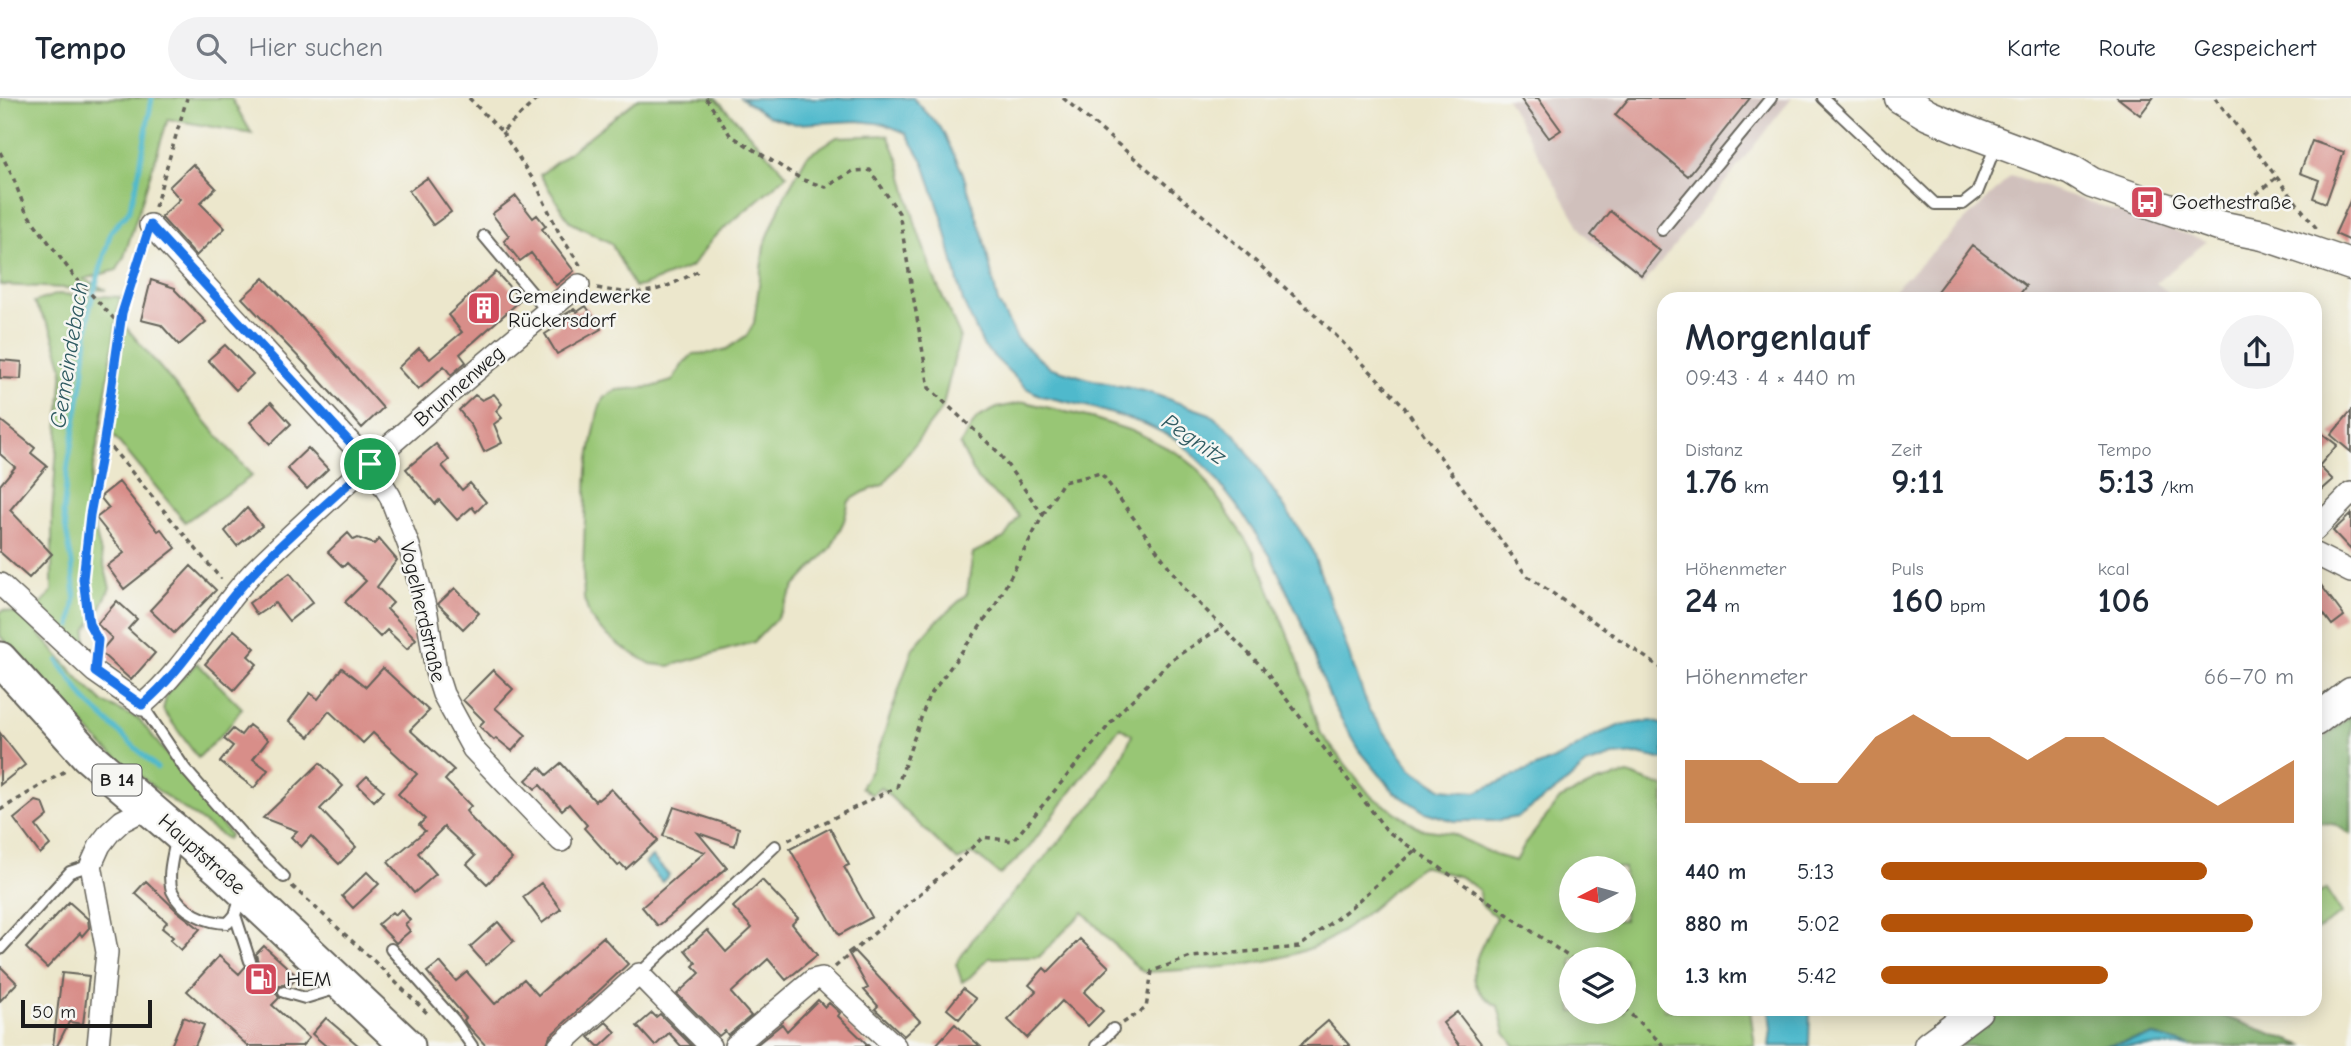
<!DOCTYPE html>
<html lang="de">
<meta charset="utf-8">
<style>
body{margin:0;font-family:"Comic Neue",sans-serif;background:#f2f2f3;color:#1f2937;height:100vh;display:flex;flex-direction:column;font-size:26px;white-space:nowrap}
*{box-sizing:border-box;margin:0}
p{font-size:23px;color:#747a83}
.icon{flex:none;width:38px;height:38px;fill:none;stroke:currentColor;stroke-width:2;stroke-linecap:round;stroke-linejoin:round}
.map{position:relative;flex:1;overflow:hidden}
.panel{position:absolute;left:1657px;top:194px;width:665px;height:724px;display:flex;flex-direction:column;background:#fff;border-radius:21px;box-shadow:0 4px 18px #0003}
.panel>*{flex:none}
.needle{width:46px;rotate:264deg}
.tools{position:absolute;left:1559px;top:758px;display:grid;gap:14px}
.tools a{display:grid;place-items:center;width:77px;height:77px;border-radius:50%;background:#fff;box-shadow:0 4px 18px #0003;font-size:35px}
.scale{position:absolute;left:21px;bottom:18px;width:131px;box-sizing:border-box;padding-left:7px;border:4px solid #1c1c1c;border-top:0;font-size:19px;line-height:24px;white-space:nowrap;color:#1c1c1c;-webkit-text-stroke:5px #f6f6f2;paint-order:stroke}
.pin{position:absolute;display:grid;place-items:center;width:60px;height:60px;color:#fff;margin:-30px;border:4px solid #fff;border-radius:50%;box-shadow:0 2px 7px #0007}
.round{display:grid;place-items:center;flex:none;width:74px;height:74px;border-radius:37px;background:#f2f2f3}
.summary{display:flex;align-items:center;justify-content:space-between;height:119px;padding:0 28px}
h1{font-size:38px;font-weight:700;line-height:52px}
.stats{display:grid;grid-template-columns:repeat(3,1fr);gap:10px;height:119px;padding:7px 28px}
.stats div{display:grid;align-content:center}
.stats b{font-size:35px;font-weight:700}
.stats small{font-size:19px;font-weight:400}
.stats p{font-size:19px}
.chart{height:196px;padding:14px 28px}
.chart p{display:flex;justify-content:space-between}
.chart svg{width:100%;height:126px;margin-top:7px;fill:#b45309;opacity:.7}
ul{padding:0 28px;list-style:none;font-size:23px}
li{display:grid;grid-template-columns:112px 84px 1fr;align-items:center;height:52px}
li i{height:18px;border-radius:9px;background:#b45309}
header{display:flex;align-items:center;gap:42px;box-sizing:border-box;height:98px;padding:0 35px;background:#fff;border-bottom:2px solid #e0e1e3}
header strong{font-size:33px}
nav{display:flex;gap:38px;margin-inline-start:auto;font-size:24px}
.search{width:490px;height:63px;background:#f2f2f3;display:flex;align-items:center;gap:18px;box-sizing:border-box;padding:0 24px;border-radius:38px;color:#747a83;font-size:26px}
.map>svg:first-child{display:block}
.industrial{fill:#d0c0bc}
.green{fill:#98c674;stroke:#5a7148;stroke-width:2;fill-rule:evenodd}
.forest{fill:#7aab66;stroke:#4b6441;stroke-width:2}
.water{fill:#4fb9cc;stroke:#366a74;stroke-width:2}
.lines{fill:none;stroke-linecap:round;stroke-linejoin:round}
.stream{stroke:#4fb9cc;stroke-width:5}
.building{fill:#d88e89}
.service-casing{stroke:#65635a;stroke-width:14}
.minor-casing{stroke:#65635a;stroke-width:24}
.secondary-casing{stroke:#65635a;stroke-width:33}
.primary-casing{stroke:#65635a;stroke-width:37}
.path{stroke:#65635a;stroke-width:3.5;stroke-dasharray:5 5;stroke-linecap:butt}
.service{stroke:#fff;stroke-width:10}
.minor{stroke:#fff;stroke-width:21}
.secondary{stroke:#fff;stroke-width:30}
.primary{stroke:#fff;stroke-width:33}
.route-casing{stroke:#fff;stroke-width:14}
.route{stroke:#1a73e8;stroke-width:9}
.labels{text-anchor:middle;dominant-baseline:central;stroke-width:5;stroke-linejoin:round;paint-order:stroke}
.shield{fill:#f6f6f2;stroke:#5d5d5c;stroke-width:2}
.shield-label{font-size:19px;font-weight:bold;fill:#1c1c1c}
.poi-label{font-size:21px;fill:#1c1c1c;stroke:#f6f6f2;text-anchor:start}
.street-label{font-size:21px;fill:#1c1c1c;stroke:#f6f6f2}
.water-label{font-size:23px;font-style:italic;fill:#305b62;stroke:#f6f6f2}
</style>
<header>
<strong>Tempo</strong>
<div class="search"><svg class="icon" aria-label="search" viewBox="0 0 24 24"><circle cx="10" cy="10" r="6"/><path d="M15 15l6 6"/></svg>Hier suchen</div>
<nav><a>Karte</a><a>Route</a><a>Gespeichert</a></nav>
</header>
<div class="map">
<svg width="2351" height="948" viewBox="0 0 2351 948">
<rect width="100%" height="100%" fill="#f6f6f2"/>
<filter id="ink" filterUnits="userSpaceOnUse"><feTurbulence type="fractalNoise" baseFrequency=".0143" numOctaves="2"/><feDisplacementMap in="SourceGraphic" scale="14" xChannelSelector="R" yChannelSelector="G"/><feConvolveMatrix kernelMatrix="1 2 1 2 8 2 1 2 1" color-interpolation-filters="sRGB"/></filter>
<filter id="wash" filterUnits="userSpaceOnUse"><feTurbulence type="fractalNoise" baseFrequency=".00686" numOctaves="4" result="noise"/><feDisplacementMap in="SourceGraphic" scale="28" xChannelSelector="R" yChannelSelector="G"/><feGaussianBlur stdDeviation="1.57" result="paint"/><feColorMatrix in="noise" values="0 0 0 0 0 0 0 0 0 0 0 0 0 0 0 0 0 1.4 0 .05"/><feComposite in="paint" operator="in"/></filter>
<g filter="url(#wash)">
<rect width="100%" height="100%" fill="#ece7cc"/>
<path class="industrial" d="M1506 0H1792L1642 188 1583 135Z
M2011 78 2207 143 2156 185 2177 201H1884Z"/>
<path class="green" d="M0 0H231L252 36 168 21 124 159 117 172 84 181 106 192 0 187Z
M639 0H716L787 77 713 140 691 169 642 188 634 189 611 145 570 124 540 77Z
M888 37 899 63 916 128 935 182 960 238 942 311 883 387 864 394 849 403 844 423 831 450 795 488 777 520 754 544 669 568 651 566 620 548 601 532 590 519 584 501 583 471 587 371 598 314 603 300 617 292 652 289 672 283 683 266 693 256 712 255 727 251 747 237 754 225 764 148 784 99 807 58 837 39Z
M58 196 120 199 101 328 87 401 110 490 99 513 86 532V558L39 509 52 493V416L63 270 51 231 34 204Z
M125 228 252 378 185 424 111 335 113 305Z
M1025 304 1095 321 1138 335 1179 356 1198 371 1254 454 1298 562 1319 633 1371 698 1421 731 1451 735 1495 757 1516 763 1526 745 1560 701 1597 684 1628 676 1664 689V912H1750L1755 948H1515L1505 935 1498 908C1453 884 1482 851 1496 819L1481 806 1479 792 1461 779 1422 768C1407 777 1397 788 1385 799 1371 812 1341 836 1324 844 1273 870 1200 871 1143 874L1127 860 1083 814 1039 859 989 860 970 879 962 884 956 866 975 838 1100 698 1121 661 1132 637 1120 629 1028 751 1000 777 980 760 971 756 958 763 880 689 872 697 861 689 872 671 913 550 935 525 967 496 973 455 1004 440 1019 418 977 381 960 347 977 320 997 310ZM1572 770H1624V822H1572ZM1572 861H1624V914H1572Z
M4 512 22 517 82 584 104 605 139 621 230 737 227 741 161 695 105 650 0 538V514Z
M197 565 242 610 227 631 198 660 163 612 167 595Z
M2326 791 2342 816 2315 833V798Z"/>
<path class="forest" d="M2351 617V737L2336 727 2315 723V648Z
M2002 912H2207L2305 948H2191L2154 938 2101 948H1960Z"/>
<path class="water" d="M741 0H913L941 30 962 73 983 138 998 204 1018 242 1049 269 1093 282 1148 294 1210 316 1236 337 1311 449 1369 612 1410 670 1442 691 1476 694 1562 658 1596 637 1621 627 1652 623 1664 627V662L1638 656 1613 658 1586 667 1562 688 1518 719 1495 723H1454L1425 714 1394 694 1360 653 1332 605 1300 521 1271 459 1236 407 1208 371 1178 342 1145 326 1090 309 1041 298 1026 290 984 249 963 204 942 119 923 63 906 35 884 26 858 23 796 26 768 18Z
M652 759 669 777 662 784 645 765Z
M1769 912H1810L1809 948H1769L1771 931Z
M2154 938 2191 948H2101Z"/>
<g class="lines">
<path class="stream" d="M71 528 75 499 72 465 63 415 68 366 83 280 90 208 111 133 129 113 137 85 152 0
M58 563 87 604 157 670"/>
</g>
<g id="blocks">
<path class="building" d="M1520 0H1538L1561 32 1549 40Z
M1629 0H1750L1688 78 1615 17Z
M2118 0H2153L2140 17Z
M2312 43 2344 54 2326 105 2313 100 2319 82 2300 75Z
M193 66 216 90 200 105 225 130 196 158 161 119 180 101 169 89Z
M427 80 451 114 433 127 409 93Z
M516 98 533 120 537 117 546 128 542 131 574 173 556 187 531 155 520 163 504 143 509 138 492 116Z
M2351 101V143L2335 136Z
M1610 113 1660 153 1641 177 1591 137Z
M1972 147 2026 188 2016 201H1931Z
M496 174 521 202 460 256 466 264 451 277 444 268 418 292 398 270 419 250 430 261 462 234 448 217Z
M264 180 314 232 383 310 362 330 308 269 242 200Z
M151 182 175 190V192L206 224 179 247 161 227 141 222Z
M586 208 601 231 557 256 545 236 564 224 561 219 574 211 577 214Z
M225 247 253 276 236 292 208 262Z
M0 262 22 264 21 281 0 280Z
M494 296 502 306 496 313 502 320 494 326 502 345 484 354 472 329 459 312 475 297 482 302Z
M271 304 291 326 270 346 250 324Z
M2351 313V354L2331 337Z
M0 322 35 350 31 355 47 368 10 412 52 456 29 480 0 454V387L15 369 0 356Z
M2315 330 2337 347 2319 368 2333 382 2315 398Z
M436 346 449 362 442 368 462 392 470 385 486 404 476 414 472 409 457 422 439 402 435 406 406 371Z
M308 350 328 371 307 391 287 370Z
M119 384 158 433 161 431 176 450 124 491 107 468 124 455 96 420 109 410 100 399Z
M247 410 262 428 237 448 225 433Z
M2351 416V452L2333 433Z
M348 435 354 442 358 440 374 446 379 441 397 462 377 489 393 505 387 511 416 541 407 551 387 532 380 539 345 504 366 483 347 465 343 469 328 454Z
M191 468 216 492 174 535 150 512Z
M290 475 313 504 289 523 275 505 257 517 249 505Z
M2315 479 2344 518 2332 527 2320 511 2315 515Z
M455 490 479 515 463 531 438 506Z
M117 503 137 521 128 531 155 555 131 582 100 554 112 540 97 526Z
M234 532 255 550 248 558 257 566 234 592 205 566Z
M342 570 366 589 383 570 429 613 410 632 454 672 445 682 471 708 466 713 473 722 512 761 487 786 467 766 475 758 444 729 418 755 436 776 414 795 388 764 425 733 419 727 425 721 398 696 417 676 373 635 363 645 329 613 309 639 289 623 310 595 318 601Z
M493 572 513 591 495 610 526 637 512 653 496 640 494 642 479 628 484 623 463 602Z
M249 627 268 642 253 661 268 672 254 690 220 664 233 648 224 641 233 631 241 637Z
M0 635 25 667 0 687Z
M320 665 343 688 320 711 356 749 339 766 311 738 301 749 291 739 297 733 263 720Z
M561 665 595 703 597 701 598 702 611 691 658 742 626 771 621 766 618 768 584 730 587 727 569 706 562 712 540 687 535 691 526 682 540 669 547 677Z
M367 678 384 693 374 703 358 687Z
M36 703 43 705 48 718 36 728 50 747 40 756 14 721Z
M674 709 739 730 735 748 698 735 727 770 658 828 642 809 705 754 663 738Z
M830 730 849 767 844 769 872 819 839 837 790 751Z
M367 774 379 786 353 810 342 798Z
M762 782 798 820 792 826 817 857 786 882 768 861 731 895 751 918 728 937 725 933 719 938 677 896 700 875 693 868 696 865 685 852 707 832 726 854 752 830 733 809Z
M146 783 177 813 200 831 181 852 170 842 173 839 162 830 167 824 135 795Z
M541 785 561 811 542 825 523 799Z
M69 804 88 821 89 830 82 838 80 835 47 870 26 850Z
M401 811 410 822 405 826 410 833 396 845 378 826 392 814 395 817Z
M498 824 514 843 486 867 470 849Z
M603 839 628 866 550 938 546 948H486L466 926 464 922 466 920 427 874 440 864 456 883 467 874 495 906 524 881 538 897Z
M1080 841 1109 869 1084 894 1103 913 1088 928 1062 903 1027 940 1008 922 1036 893 1029 887 1044 870 1048 874Z
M264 848 298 879 290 887 283 886 278 889 276 895 279 900 272 907 309 940 302 948H248L187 893 219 858 239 876 245 869 249 871 255 869 258 864 256 856Z
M852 851 920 923 904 938 875 911 878 908 864 892 868 890 848 854Z
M0 868 17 885 0 903Z
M62 875 89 878 83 926 69 924 57 948H53Z
M963 891 976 901 959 921 947 911Z
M818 902 825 909 829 905 840 915 838 918 869 948H755L782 926 787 933Z
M1457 914 1483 948H1460L1443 925Z
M652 915 656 919 660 916 692 948H681L669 935 655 948 637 928Z
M183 919 204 927 195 948H171Z
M326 920 359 948H326L312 936Z
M1328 923 1350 948H1299Z
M606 924 616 934 601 948H598L589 939Z
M955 926 980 948H935Z"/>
</g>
</g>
<g filter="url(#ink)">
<use href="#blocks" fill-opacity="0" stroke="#65635a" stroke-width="2"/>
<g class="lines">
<g class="service-casing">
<path id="service" d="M1823 0 1935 106H1963L1977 95 1996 47
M1662 132 1771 0
M484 138 547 213
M142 607 185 671 248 743 284 779
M176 742C173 758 167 777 172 793 181 814 207 825 228 825L235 817 241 799
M235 817 250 863
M0 851 70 774 91 767
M391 851 454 922 472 948
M639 876 775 748
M284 894 305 900 338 890
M1096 948 1113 931"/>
</g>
<g class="minor-casing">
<path id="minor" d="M150 127 370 366 390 398 409 448 427 516 436 574 443 596 473 651 561 743
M2315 432 2351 395
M2315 456 2351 474
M0 486 95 574 142 607C190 567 218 508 262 465 363 367 471 276 579 187
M98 948 107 854 91 767 100 747 110 734 122 723 149 709
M559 948 639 876 710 948
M735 948 813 882 822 880 895 948"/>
</g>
<g class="secondary-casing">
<path id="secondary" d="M1900 0 1928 17 1964 32 2071 72 2092 85 2147 104 2219 128 2263 137 2351 167
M2315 623 2351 595
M1929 948 1977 912"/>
</g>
<g class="primary-casing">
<path id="primary" d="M0 561 88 658 221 772 408 948"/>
</g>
<path class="path" d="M469 0 502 34 538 0
M706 0 730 37 803 82 826 89 853 73 870 72 899 115 929 290 998 354 1043 417 995 508 928 600 897 689 786 743
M1063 0 1226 137 1320 221 1402 306 1526 477 1664 572
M2215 0 2317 131
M502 34 536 86 560 137 582 170
M0 54 13 79 26 114 74 178 119 226
M155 109 187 0
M2241 109 2277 79
M597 190C643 199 657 195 698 173
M105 342 221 481
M1043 417 1063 384 1101 375 1185 491 1262 569 1387 733 1572 861
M97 549 98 543 89 526 83 481 90 417 104 342 122 215 144 146
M0 712 67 672
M292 788 374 863 429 917
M835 869 958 763 983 739 1013 743 1119 615 1171 562 1222 529
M1624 910 1664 948
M1123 925 1146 910 1152 873 1191 859 1299 849 1350 810 1415 752"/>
<use href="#service" class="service"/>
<use href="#minor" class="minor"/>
<use href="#secondary" class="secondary"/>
<use href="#primary" class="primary"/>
</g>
</g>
<g class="lines" filter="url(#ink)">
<g class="route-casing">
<path id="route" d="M150 127 370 366C325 408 275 448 235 496 204 533 179 576 142 607L95 574 98 542 89 526 83 481 90 417 104 342 122 215Z"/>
</g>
<use href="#route" class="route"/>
</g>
<defs>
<g id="bus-square" transform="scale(1.75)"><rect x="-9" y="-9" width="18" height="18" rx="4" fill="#d1495b" stroke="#f6f6f2"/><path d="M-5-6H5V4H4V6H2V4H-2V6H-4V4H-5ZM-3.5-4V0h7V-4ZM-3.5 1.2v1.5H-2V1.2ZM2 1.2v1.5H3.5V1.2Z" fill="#fff"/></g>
<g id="building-square" transform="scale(1.75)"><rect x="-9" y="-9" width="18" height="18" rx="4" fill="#d1495b" stroke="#f6f6f2"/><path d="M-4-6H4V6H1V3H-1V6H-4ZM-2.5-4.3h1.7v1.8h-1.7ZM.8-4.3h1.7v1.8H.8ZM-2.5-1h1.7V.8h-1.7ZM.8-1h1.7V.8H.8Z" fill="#fff"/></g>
<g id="fuel-square" transform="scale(1.75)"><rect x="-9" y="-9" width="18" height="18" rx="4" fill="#d1495b" stroke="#f6f6f2"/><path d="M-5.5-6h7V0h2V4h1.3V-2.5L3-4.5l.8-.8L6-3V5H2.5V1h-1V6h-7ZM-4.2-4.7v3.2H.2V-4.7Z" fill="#fff"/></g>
</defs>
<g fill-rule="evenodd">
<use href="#bus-square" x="2147" y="104"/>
<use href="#building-square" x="484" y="210"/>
<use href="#fuel-square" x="261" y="881"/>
</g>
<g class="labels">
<rect class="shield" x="92.5" y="666.5" width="49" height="31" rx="5"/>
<g class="shield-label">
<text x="117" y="682">B 14</text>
</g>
<g class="poi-label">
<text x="2172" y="104">Goethestraße</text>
<text x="508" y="198">Gemeindewerke<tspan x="508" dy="24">Rückersdorf</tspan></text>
<text x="286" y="881">HEM</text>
</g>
<g class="street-label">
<text transform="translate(459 288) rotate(-41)">Brunnenweg</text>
<text transform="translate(423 514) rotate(77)">Vogelherdstraße</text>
<text transform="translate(202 756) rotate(42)">Hauptstraße</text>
</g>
<g class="water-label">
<text transform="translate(69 257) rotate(-81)">Gemeindebach</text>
<text transform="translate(1194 341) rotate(34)">Pegnitz</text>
</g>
</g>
</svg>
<div class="tools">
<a><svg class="needle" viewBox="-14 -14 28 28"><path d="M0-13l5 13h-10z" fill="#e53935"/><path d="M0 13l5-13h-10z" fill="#747a83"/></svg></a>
<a><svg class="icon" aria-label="layers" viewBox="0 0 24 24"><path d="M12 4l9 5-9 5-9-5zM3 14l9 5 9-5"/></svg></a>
</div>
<div class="scale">50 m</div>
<div class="pin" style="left:370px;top:366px;background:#1e9e55"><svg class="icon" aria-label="arrive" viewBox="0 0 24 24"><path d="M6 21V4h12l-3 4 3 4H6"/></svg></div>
<section class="panel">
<div class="summary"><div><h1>Morgenlauf</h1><p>09:43 · 4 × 440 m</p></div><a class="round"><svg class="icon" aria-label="share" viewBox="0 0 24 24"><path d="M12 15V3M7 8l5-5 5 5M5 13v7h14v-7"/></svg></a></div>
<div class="stats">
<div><p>Distanz</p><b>1.76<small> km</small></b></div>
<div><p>Zeit</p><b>9:11</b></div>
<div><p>Tempo</p><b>5:13<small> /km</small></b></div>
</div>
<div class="stats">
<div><p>Höhenmeter</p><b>24<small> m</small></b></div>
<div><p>Puls</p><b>160<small> bpm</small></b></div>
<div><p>kcal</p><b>106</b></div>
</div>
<div class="chart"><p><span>Höhenmeter</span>66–70 m</p>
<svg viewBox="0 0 160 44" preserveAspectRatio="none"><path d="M0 44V22L10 22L20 22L30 30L40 30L50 14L60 6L70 14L80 14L90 22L100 14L110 14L120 22L130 30L140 38L150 30L160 22V44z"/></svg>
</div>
<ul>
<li><b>440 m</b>5:13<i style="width:79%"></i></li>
<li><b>880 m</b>5:02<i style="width:90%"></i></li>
<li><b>1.3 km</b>5:42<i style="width:55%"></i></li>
</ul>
</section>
</div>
